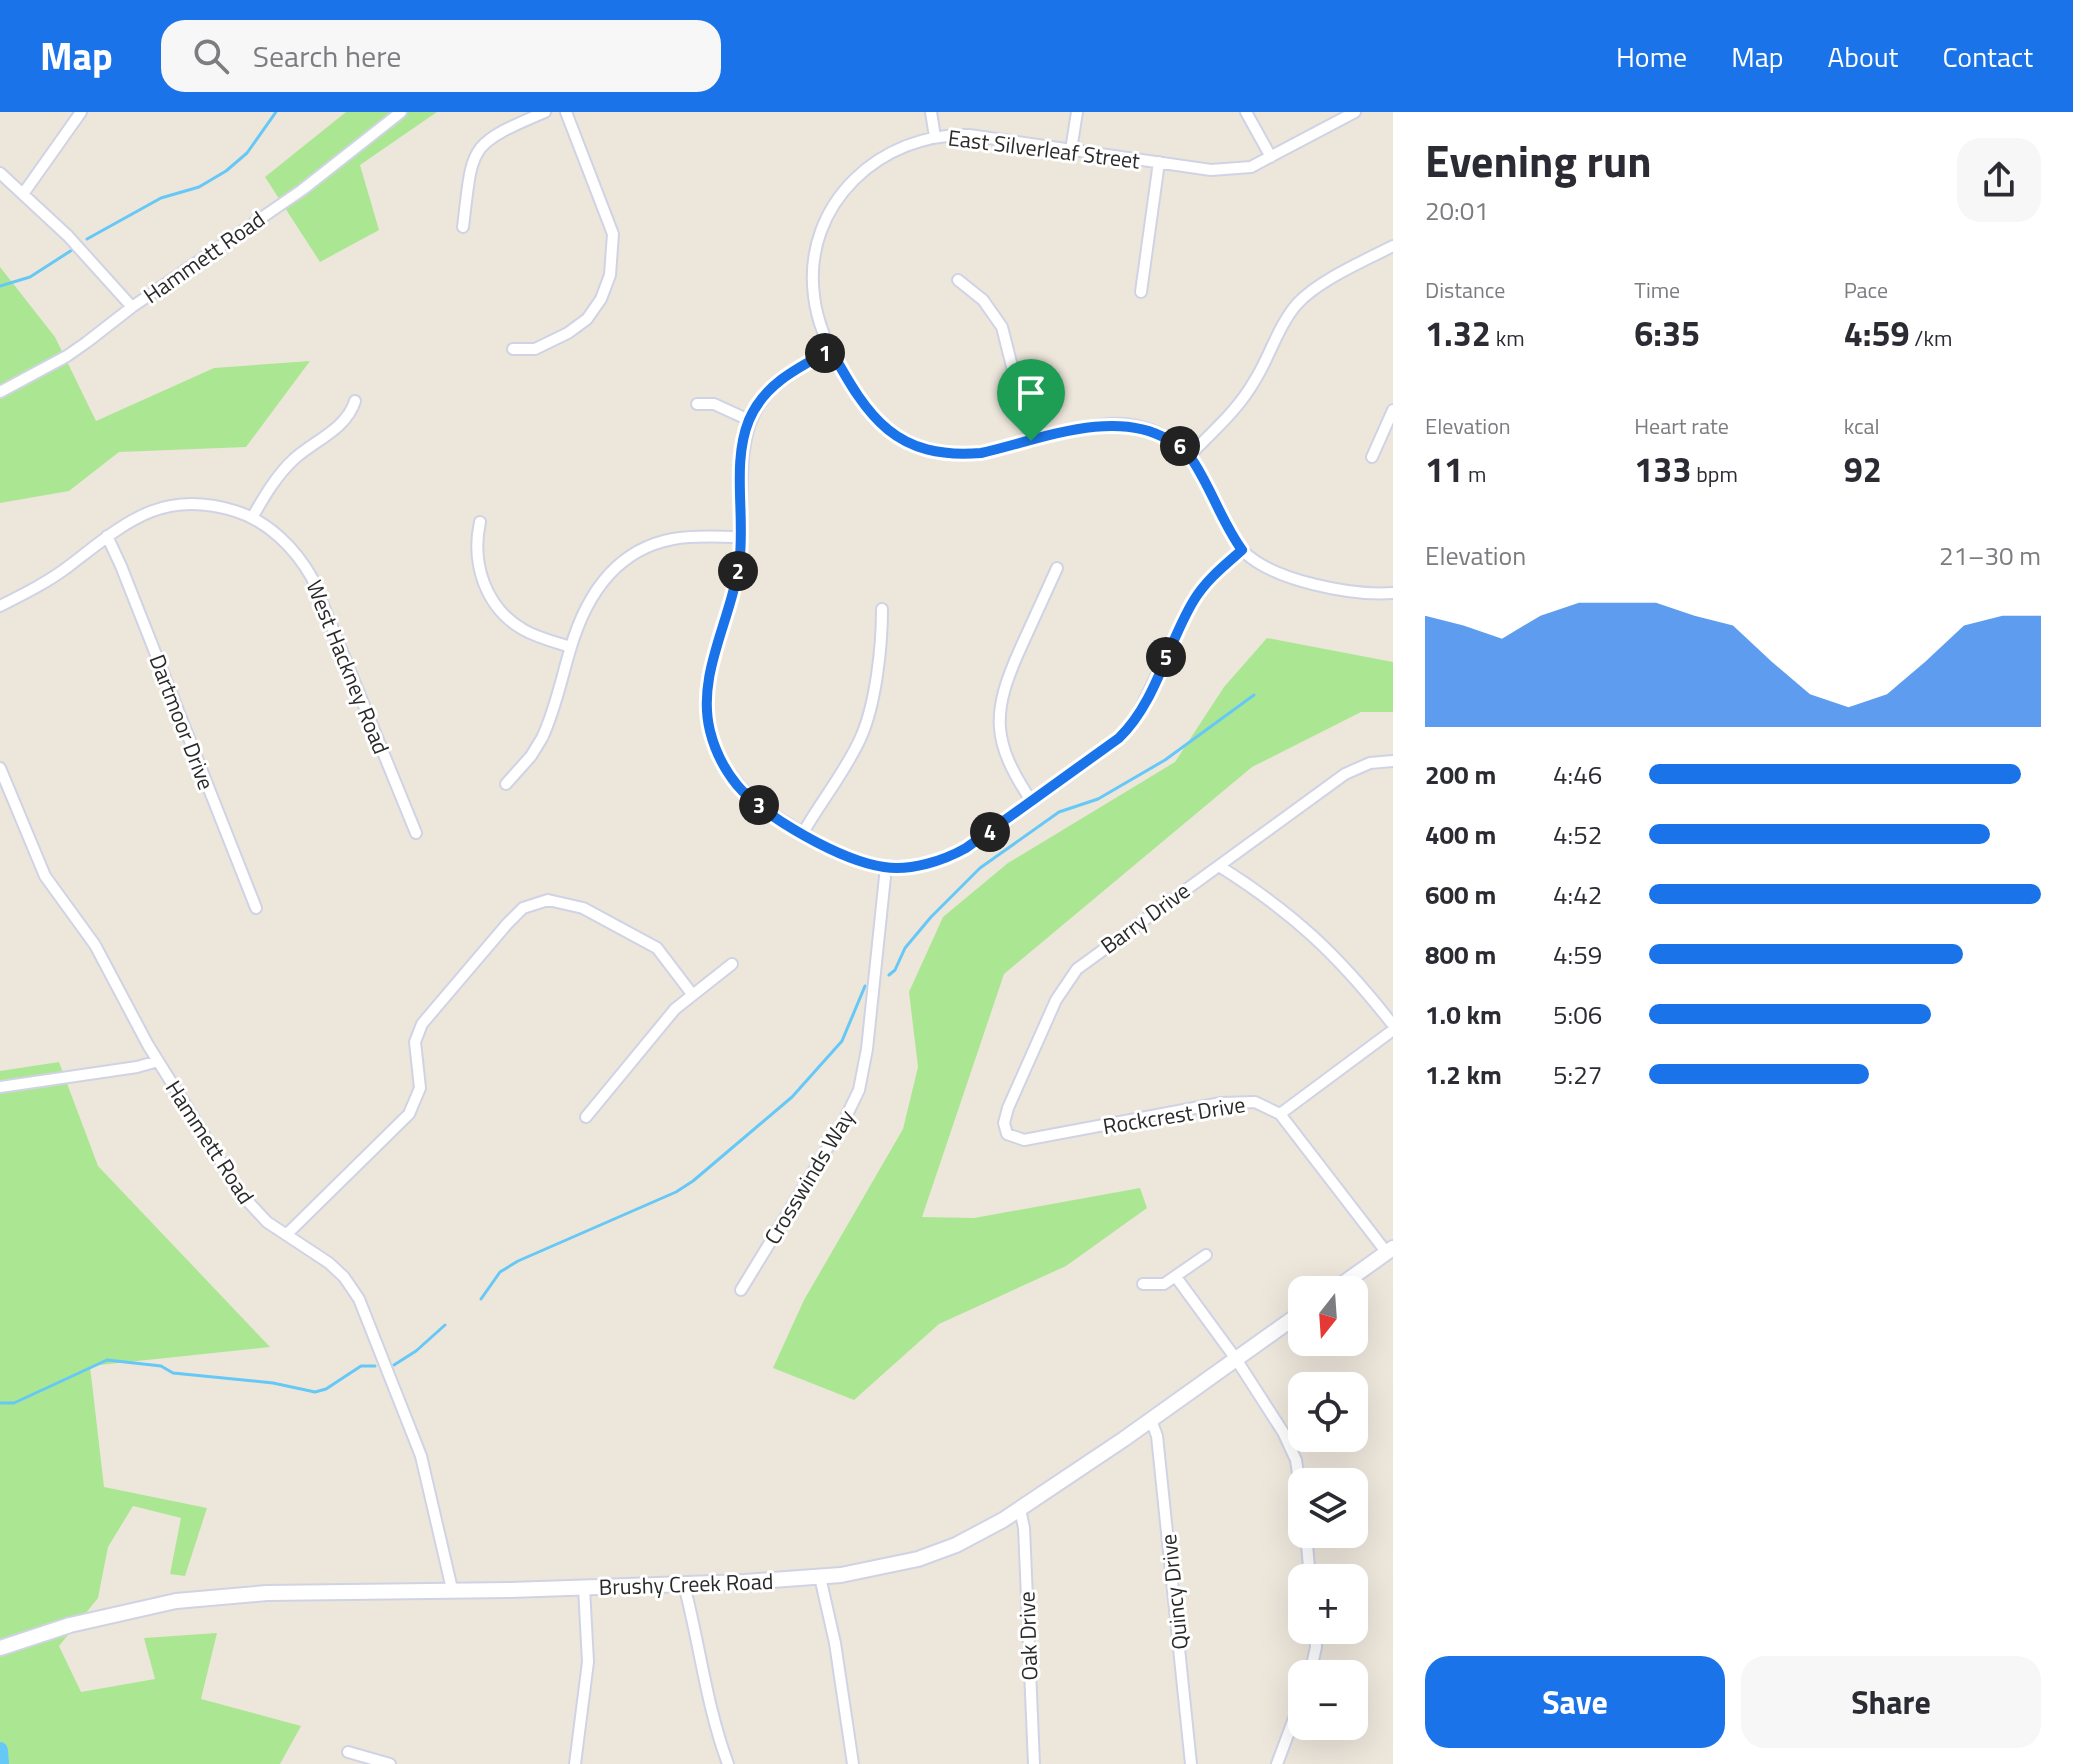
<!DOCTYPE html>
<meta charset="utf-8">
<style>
body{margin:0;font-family:"Titillium Web",sans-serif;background:#f7f7f7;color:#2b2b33;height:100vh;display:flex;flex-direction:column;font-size:30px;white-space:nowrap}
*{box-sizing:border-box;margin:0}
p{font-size:26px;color:#7c7c81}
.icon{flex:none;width:44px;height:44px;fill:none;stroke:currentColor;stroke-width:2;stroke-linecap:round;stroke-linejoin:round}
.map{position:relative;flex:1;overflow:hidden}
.side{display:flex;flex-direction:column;background:#fff;width:680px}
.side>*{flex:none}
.needle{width:52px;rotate:197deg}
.buttons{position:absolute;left:1288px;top:1164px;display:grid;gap:16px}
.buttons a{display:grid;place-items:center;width:80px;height:80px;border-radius:16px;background:#fff;box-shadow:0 8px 32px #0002;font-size:40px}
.pin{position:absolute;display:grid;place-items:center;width:68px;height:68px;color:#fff;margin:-82px -34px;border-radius:50% 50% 50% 0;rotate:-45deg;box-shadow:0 0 8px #0007}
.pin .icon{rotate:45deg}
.km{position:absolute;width:40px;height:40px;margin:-20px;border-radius:50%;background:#222;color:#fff;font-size:22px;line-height:40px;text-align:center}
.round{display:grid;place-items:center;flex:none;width:84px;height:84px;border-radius:24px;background:#f7f7f7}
.head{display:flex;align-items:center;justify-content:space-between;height:136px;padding:0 32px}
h1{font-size:44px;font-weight:700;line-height:60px}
.metrics{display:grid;grid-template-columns:repeat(3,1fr);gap:12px;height:136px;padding:8px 32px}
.metrics div{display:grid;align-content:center}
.metrics b{font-size:34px;font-weight:700}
.metrics small{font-size:22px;font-weight:400}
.metrics p{font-size:22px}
.chart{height:224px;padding:16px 32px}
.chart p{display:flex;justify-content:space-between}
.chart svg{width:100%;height:144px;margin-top:8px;fill:#1a73e8;opacity:.7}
.primary-button{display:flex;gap:16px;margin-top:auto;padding:16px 32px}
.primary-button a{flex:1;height:92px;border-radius:24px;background:#1a73e8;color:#fff;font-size:32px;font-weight:700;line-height:92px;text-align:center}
.primary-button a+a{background:#f7f7f7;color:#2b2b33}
ul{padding:0 32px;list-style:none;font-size:26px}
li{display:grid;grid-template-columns:128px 96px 1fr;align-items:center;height:60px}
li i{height:20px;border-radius:10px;background:#1a73e8}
header{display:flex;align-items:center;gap:48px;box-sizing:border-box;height:112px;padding:0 40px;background:#1a73e8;color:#fff}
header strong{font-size:38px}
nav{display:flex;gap:44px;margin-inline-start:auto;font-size:28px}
.search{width:560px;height:72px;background:#f7f7f7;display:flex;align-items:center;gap:20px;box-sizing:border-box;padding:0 28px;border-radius:24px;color:#7c7c81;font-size:30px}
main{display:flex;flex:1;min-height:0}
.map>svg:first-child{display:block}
.green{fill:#abe793}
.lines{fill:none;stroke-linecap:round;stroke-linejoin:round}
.stream{stroke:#66c8f6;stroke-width:3}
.river{stroke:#66c8f6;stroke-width:16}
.minor-casing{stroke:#d0d3e4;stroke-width:14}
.secondary-casing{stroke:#d0d3e4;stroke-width:18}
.minor{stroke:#fff;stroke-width:10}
.secondary{stroke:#fff;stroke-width:14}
.route-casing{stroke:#fff;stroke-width:16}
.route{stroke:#1a73e8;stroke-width:10}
.labels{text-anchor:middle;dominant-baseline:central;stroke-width:6;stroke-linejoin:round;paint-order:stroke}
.street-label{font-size:22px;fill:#2a2a2a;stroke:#fff}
</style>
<header>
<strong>Map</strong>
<div class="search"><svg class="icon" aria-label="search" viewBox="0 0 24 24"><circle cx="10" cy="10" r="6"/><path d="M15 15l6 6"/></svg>Search here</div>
<nav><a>Home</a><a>Map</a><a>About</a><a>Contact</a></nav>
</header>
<main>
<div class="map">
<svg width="1393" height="1652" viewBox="0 0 1393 1652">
<rect width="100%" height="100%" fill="#ede6db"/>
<path class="green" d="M346 0H437L360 53 379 118 320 150 265 65Z
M0 155 55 225 96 309 214 256 310 249 246 335 119 340 69 379 0 391Z
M1267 526 1393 550V600H1361L1252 655 1004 862 922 1105 974 1106 1140 1076 1147 1096 1066 1154 939 1212 854 1288 773 1256 804 1188 903 1017 918 955 909 880 943 805 1008 751 1175 650 1224 575Z
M59 950 98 1054 270 1235 90 1254 104 1375 207 1396 185 1464 170 1462 181 1406 133 1394 108 1435 98 1486 59 1534 81 1580 155 1567 144 1526 217 1521 201 1587 301 1614 280 1652H0V959Z"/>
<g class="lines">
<path class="stream" d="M87 127 161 86 199 75 226 59 247 41 276 0
M0 174 30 165 72 138
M889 863 895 858 905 836 931 805 980 756 1059 700 1098 687 1165 648 1254 583
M481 1187 500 1160 518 1149 676 1080 693 1069 792 985 842 929 865 874
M394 1253 416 1239 445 1213
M0 1291H14L107 1248 161 1254 173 1261 273 1271 315 1280 326 1277 361 1254H375"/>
<path class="river" d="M0 1638 1 1652"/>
<g class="minor-casing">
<path id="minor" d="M931 0 935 25
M1246 0 1271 45
M1355 0 1251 55 1211 58 969 23C881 20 802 92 814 184 817 211 828 234 841 257 873 317 911 347 981 341 1019 332 1088 309 1124 312 1183 318 1198 356 1221 402 1228 415 1233 428 1243 439 1273 469 1352 484 1393 481
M1071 38 1077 0
M0 61 68 124 132 195
M23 82 81 0
M463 115C473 33 467 33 545 0
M958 168 983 188 1002 215 1031 329
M1141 180 1159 50
M513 237H535L568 221 587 207 601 187 610 163 613 122 566 0
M831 238C744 284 742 309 741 403 740 421 741 439 738 457 730 504 704 550 707 598 710 645 739 680 777 705 811 726 845 751 886 755 908 758 936 751 956 742 974 734 990 720 1007 708 1038 686 1069 663 1100 641L1119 626 1137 604 1193 488 1207 471 1242 438
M0 280 67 244 87 230 132 195 302 78 401 0
M697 292H714L749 308
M1190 343C1213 319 1238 298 1255 268 1270 244 1278 214 1297 192 1319 168 1364 149 1393 134
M1372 345 1393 298
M253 404C264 385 276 364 293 348 313 329 346 318 355 289
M480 410C471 451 485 496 524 518 538 526 555 530 571 535
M107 424 121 454 256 796
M0 494C24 482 48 470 69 454 124 412 161 376 235 399 268 409 295 436 312 466L416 721
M0 656 45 764 95 833 148 933 241 1082 267 1110 329 1151 344 1165 359 1187 421 1344 452 1477
M506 672 531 644 542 626C555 599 561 568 570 538 585 486 614 438 673 427 695 423 718 425 740 425
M1032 690C991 629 991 601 1021 535 1033 509 1045 482 1057 456
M803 721C821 689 846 659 861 625 876 591 882 534 882 497
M1219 754C1294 801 1339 844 1393 913
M0 975 137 955 158 949
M1280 1002 1393 918
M586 1005 675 897 732 852
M287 1122 409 1002 420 976 415 930 422 912 507 812 523 796 548 788 583 796 657 836 692 882
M1387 1141 1280 1002 1255 990 1221 991 1024 1028 1007 1022 1004 1011 1008 996 1056 888 1077 857 1345 662 1370 651 1393 649
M1176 1165 1236 1247 1283 1320 1296 1348 1302 1388
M1143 1172H1164L1206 1143
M741 1178 844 1009 859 978 867 937 886 755
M1151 1308 1157 1324 1191 1652
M1020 1397 1024 1416 1034 1652
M1306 1422 1310 1466
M820 1465 835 1531 853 1652
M684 1473C700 1533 706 1593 728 1652
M1310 1562 1316 1535 1315 1518
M348 1640 390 1652
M575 1652 588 1550 584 1476
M1277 1652 1302 1585"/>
</g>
<g class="secondary-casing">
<path id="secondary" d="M1334 1178 1393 1136
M0 1536 70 1513 176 1489 267 1481 510 1478 745 1470 841 1463 918 1447 956 1433 1003 1408 1124 1327 1302 1200"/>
</g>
<use href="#minor" class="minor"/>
<use href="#secondary" class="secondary"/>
</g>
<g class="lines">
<g class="route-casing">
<path id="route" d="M831 238C868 306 896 348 981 341 1039 328 1113 296 1167 327 1176 332 1185 337 1191 346 1211 375 1221 409 1242 438 1225 453 1206 468 1194 488 1167 532 1157 589 1119 626L966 736C943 749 911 759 884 755 842 749 765 706 737 673 724 657 715 639 710 619 696 563 731 508 739 453 746 406 731 352 749 308 764 272 799 255 831 238Z"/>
</g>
<use href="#route" class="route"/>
</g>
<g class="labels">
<g class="street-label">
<text transform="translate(1044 37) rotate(7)">East Silverleaf Street</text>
<text transform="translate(204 145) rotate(-35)">Hammett Road</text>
<text transform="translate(348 555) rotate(68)">West Hackney Road</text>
<text transform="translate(182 610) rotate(69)">Dartmoor Drive</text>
<text transform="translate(1145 806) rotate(-36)">Barry Drive</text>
<text transform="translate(1174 1003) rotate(-9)">Rockcrest Drive</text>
<text transform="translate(210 1030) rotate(57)">Hammett Road</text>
<text transform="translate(809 1065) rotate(-59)">Crosswinds Way</text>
<text transform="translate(686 1472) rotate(-2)">Brushy Creek Road</text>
<text transform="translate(1174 1480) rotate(-96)">Quincy Drive</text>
<text transform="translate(1028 1524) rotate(-92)">Oak Drive</text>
</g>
</g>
</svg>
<div class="buttons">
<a><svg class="needle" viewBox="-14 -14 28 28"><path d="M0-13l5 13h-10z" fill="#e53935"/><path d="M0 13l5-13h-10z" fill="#7c7c81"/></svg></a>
<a><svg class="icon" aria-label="locate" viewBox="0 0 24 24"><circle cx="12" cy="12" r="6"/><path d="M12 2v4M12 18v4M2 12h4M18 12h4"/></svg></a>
<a><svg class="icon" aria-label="layers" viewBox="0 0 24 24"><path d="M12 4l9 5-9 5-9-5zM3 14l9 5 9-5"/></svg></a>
<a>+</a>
<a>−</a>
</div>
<div class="pin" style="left:1031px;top:329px;background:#1e9e55"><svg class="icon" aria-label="arrive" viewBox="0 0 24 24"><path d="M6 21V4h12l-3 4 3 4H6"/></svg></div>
<b class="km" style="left:825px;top:241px">1</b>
<b class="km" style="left:738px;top:459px">2</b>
<b class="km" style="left:759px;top:693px">3</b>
<b class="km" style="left:990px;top:720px">4</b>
<b class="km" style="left:1166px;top:545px">5</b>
<b class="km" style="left:1180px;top:334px">6</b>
</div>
<section class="side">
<div class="head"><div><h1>Evening run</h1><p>20:01</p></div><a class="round"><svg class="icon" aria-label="share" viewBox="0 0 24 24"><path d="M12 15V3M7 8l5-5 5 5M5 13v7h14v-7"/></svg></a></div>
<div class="metrics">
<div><p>Distance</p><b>1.32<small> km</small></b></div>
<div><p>Time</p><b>6:35</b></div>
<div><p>Pace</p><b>4:59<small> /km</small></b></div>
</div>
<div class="metrics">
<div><p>Elevation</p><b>11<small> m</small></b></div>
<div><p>Heart rate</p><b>133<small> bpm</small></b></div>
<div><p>kcal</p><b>92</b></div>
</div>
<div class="chart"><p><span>Elevation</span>21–30 m</p>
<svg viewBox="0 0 160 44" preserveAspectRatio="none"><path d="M0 44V10L10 13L20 17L30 10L40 6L50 6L60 6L70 10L80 13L90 24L100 34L110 38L120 34L130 24L140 13L150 10L160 10V44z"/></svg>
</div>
<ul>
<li><b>200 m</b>4:46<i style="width:95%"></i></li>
<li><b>400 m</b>4:52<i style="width:87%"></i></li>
<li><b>600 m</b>4:42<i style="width:100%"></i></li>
<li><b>800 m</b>4:59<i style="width:80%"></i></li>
<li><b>1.0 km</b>5:06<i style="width:72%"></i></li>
<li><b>1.2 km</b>5:27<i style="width:56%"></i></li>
</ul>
<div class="primary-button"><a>Save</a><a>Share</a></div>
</section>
</main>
